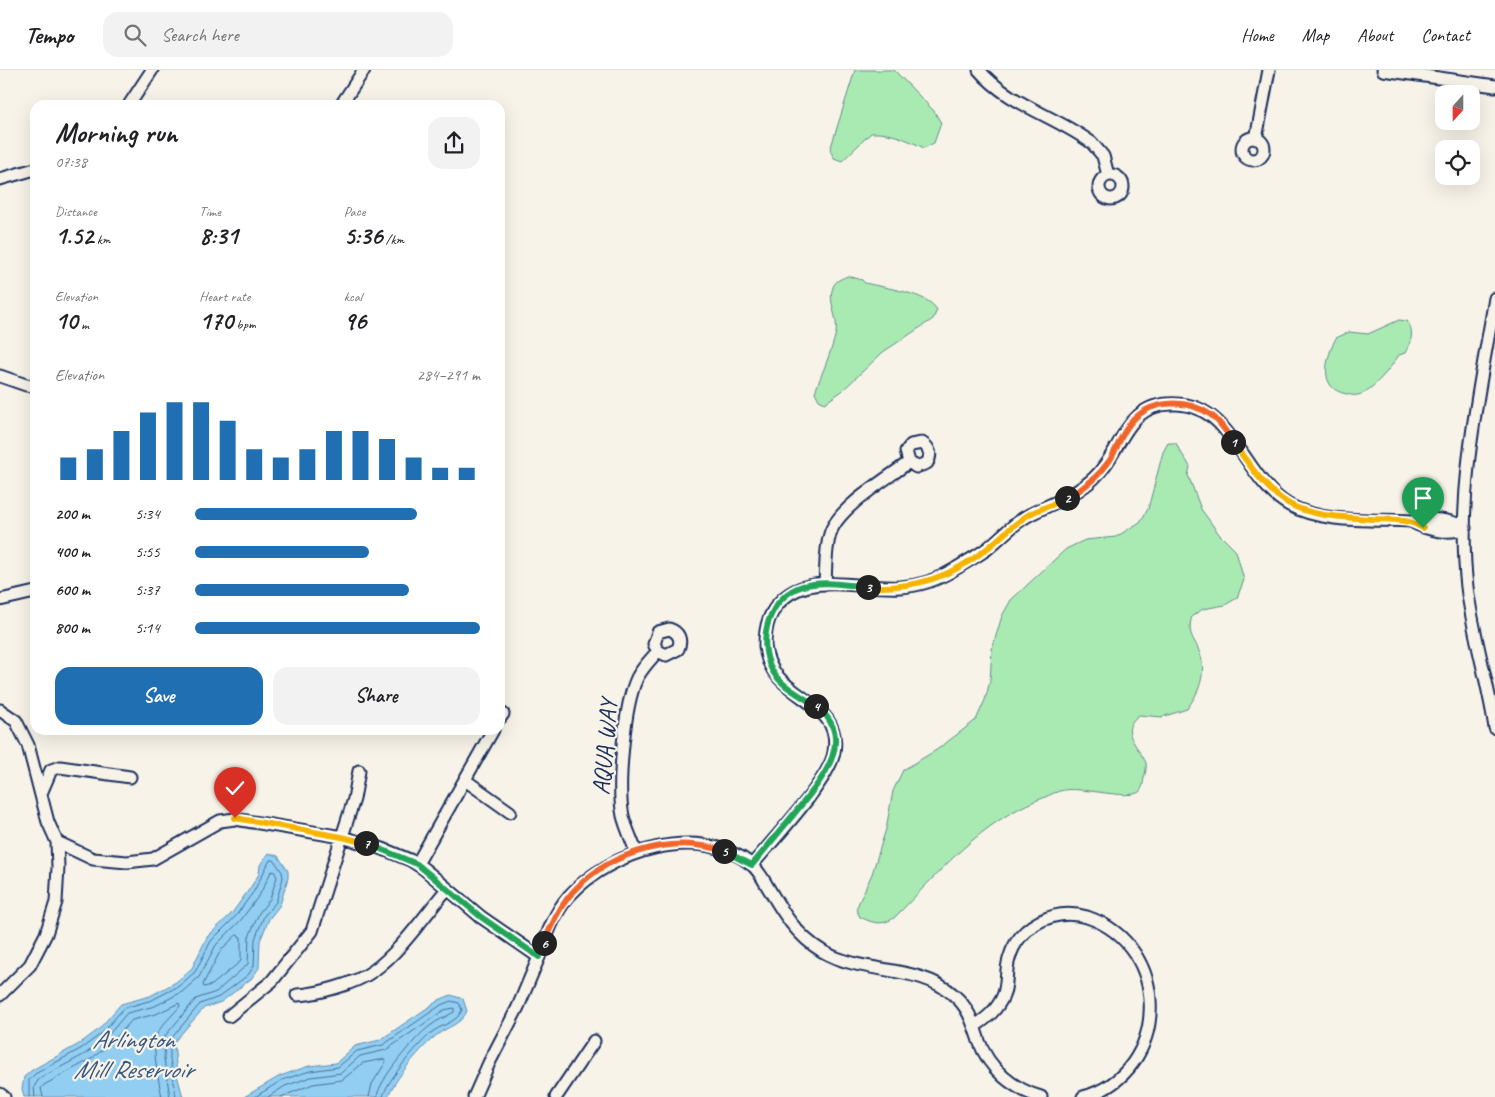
<!DOCTYPE html>
<meta charset="utf-8">
<style>
body{margin:0;font-family:Caveat,sans-serif;background:#f2f2f2;color:#202124;height:100vh;display:flex;flex-direction:column;font-size:19px;white-space:nowrap}
*{box-sizing:border-box;margin:0}
p{font-size:16px;color:#757577}
.icon{flex:none;width:28px;height:28px;fill:none;stroke:currentColor;stroke-width:2;stroke-linecap:round;stroke-linejoin:round}
.map{position:relative;flex:1;overflow:hidden}
.sheet{position:absolute;left:30px;top:30px;width:475px;height:635px;display:flex;flex-direction:column;background:#fff;border-radius:15px;box-shadow:0 5px 20px #0002}
.sheet>*{flex:none}
.needle{width:32px;rotate:201deg}
.tools{position:absolute;left:1435px;top:15px;display:grid;gap:10px}
.tools a{display:grid;place-items:center;width:45px;height:45px;border-radius:10px;background:#fff;box-shadow:0 5px 20px #0002;font-size:25px}
.pin{position:absolute;display:grid;place-items:center;width:42px;height:42px;color:#fff;margin:-51px -21px;border-radius:50% 50% 50% 0;rotate:-45deg;box-shadow:0 0 5px #0007}
.pin .icon{rotate:45deg}
.km{position:absolute;width:25px;height:25px;margin:-12px;border-radius:50%;background:#222;color:#fff;font-size:14px;line-height:25px;text-align:center}
.round{display:grid;place-items:center;flex:none;width:52px;height:52px;border-radius:15px;background:#f2f2f2}
.summary{display:flex;align-items:center;justify-content:space-between;height:85px;padding:0 25px}
h1{font-size:28px;font-weight:600;line-height:38px}
.figures{display:grid;grid-template-columns:repeat(3,1fr);gap:8px;height:85px;padding:5px 25px}
.figures div{display:grid;align-content:center}
.figures b{font-size:25px;font-weight:600}
.figures small{font-size:14px;font-weight:400}
.figures p{font-size:14px}
.chart{height:140px;padding:10px 25px}
.chart p{display:flex;justify-content:space-between}
.chart svg{width:100%;height:90px;margin-top:5px;stroke:#1f6fb2;stroke-width:6}
.primary-button{display:flex;gap:10px;margin-top:auto;padding:10px 25px}
.primary-button a{flex:1;height:58px;border-radius:15px;background:#1f6fb2;color:#fff;font-size:20px;font-weight:600;line-height:58px;text-align:center}
.primary-button a+a{background:#f2f2f2;color:#202124}
ul{padding:0 25px;list-style:none;font-size:16px}
li{display:grid;grid-template-columns:80px 60px 1fr;align-items:center;height:38px}
li i{height:12px;border-radius:6px;background:#1f6fb2}
header{display:flex;align-items:center;gap:30px;box-sizing:border-box;height:70px;padding:0 25px;background:#fff;border-bottom:1px solid #e0e0e0}
header strong{font-size:24px}
nav{display:flex;gap:28px;margin-inline-start:auto;font-size:18px}
.search{width:350px;height:45px;background:#f2f2f2;display:flex;align-items:center;gap:12px;box-sizing:border-box;padding:0 18px;border-radius:15px;color:#757577;font-size:19px}
.map>svg:first-child{display:block}
.green{fill:#a9eab3;stroke:#628c88}
.water{fill:#91cef1;stroke:#628eb6}
.lines{fill:none;stroke-linecap:round;stroke-linejoin:round}
.shore{stroke:#4a6f99;stroke-width:1}
.minor-casing{stroke:#1b2f5e;stroke-width:15}
.minor{stroke:#f7f3e8;stroke-width:11}
.split-1-casing{stroke:#fff;stroke-width:10}
.split-2-casing{stroke:#fff;stroke-width:10}
.split-3-casing{stroke:#fff;stroke-width:10}
.split-4-casing{stroke:#fff;stroke-width:10}
.split-5-casing{stroke:#fff;stroke-width:10}
.split-6-casing{stroke:#fff;stroke-width:10}
.split-7-casing{stroke:#fff;stroke-width:10}
.split-8-casing{stroke:#fff;stroke-width:10}
.split-1{stroke:#f5b400;stroke-width:6}
.split-2{stroke:#f0652b;stroke-width:6}
.split-3{stroke:#f5b400;stroke-width:6}
.split-4{stroke:#22a559;stroke-width:6}
.split-5{stroke:#22a559;stroke-width:6}
.split-6{stroke:#f0652b;stroke-width:6}
.split-7{stroke:#22a559;stroke-width:6}
.split-8{stroke:#f5b400;stroke-width:6}
.labels{text-anchor:middle;dominant-baseline:central;stroke-width:4.5;stroke-linejoin:round;paint-order:stroke}
.street-label{font-size:25px;fill:#1b2f5e;stroke:#f7f3e8}
.water-label{font-size:26px;font-style:italic;fill:#385783;stroke:#f7f3e8}
</style>
<header>
<strong>Tempo</strong>
<div class="search"><svg class="icon" aria-label="search" viewBox="0 0 24 24"><circle cx="10" cy="10" r="6"/><path d="M15 15l6 6"/></svg>Search here</div>
<nav><a>Home</a><a>Map</a><a>About</a><a>Contact</a></nav>
</header>
<div class="map">
<svg width="1495" height="1027" viewBox="0 0 1495 1027">
<rect width="100%" height="100%" fill="#f7f3e8"/>
<filter id="ink" filterUnits="userSpaceOnUse"><feTurbulence type="fractalNoise" baseFrequency=".02" numOctaves="2"/><feDisplacementMap in="SourceGraphic" scale="10" xChannelSelector="R" yChannelSelector="G"/><feConvolveMatrix kernelMatrix="1 2 1 2 8 2 1 2 1" color-interpolation-filters="sRGB"/></filter>
<g filter="url(#ink)">
<path class="green" d="M855 0H894L934 41 941 53 934 73 924 78C906 69 891 62 871 63L842 91 834 88 830 80Z
M848 206 862 210 865 213C885 218 928 223 937 240L933 249 883 282 842 321 825 333 819 330 815 322C822 303 831 283 836 263 839 248 827 232 833 217 835 211 842 208 848 206Z
M1399 250 1407 251C1415 262 1411 272 1405 283L1399 285C1391 297 1378 314 1365 322 1359 326 1353 326 1347 324 1317 319 1326 288 1336 268L1349 262 1368 264Z
M1168 373H1176C1179 382 1186 388 1190 397L1188 405 1201 439 1219 464 1236 481 1244 510 1237 528 1225 535 1203 539 1192 546C1186 567 1196 568 1201 587 1206 606 1198 624 1187 639L1162 647 1139 645C1117 661 1139 676 1146 693 1147 698 1145 704 1144 708 1143 713 1143 718 1139 722 1128 730 1083 717 1064 720 1057 721 1050 725 1043 728 981 750 939 803 894 848 881 856 873 853 860 847L856 839 872 804 886 759 893 721 903 700 938 679 976 650 985 630 990 611 992 579 1002 546 1011 530 1066 479 1085 470 1116 467 1140 452 1148 439 1163 382Z"/>
<path class="water" d="M268 783 278 786 288 801V808L280 835 269 849 260 871 259 898 251 909 221 932 204 938 174 972 177 1005 183 1027H24L22 1019 24 1007 32 1000 79 974 98 960 121 934 150 926 176 912 192 898 207 867 232 843 250 818 259 804 260 795Z
M451 925 463 929 467 941C461 955 448 956 437 965 422 976 394 1010 388 1027H244L280 1006 309 996 336 993 355 976 380 970 439 930Z"/>
<g class="lines">
<path class="shore" d="M237 865 241 867V891L212 915 204 917 203 914 221 880Z
M29 1027V1010L35 1004 82 978 101 964 124 938 152 930 179 916 195 902 211 871 235 847 254 821 270 790H274L282 802 283 808 276 832 264 846 255 869 254 896 248 905 219 927 200 934 170 970V989L176 1027
M35 1027 34 1017 39 1009 85 984 105 969 127 943 155 936 182 922 199 907 216 875 241 850 260 824 271 802 274 801 277 807 270 829 259 843 249 867 248 894 216 922 196 929 165 966 164 989 170 1027
M43 1027 41 1018 44 1015 91 989 110 974 132 950 156 944 179 933 180 936C173 945 162 954 157 964 151 979 159 1011 162 1027
M255 1027 282 1010 310 1001 338 997 357 981 383 975 441 935 451 931 459 933 462 940C457 952 444 954 435 960 422 969 385 1012 383 1027
M268 1027 285 1016 311 1007 341 1003 360 986 386 980 444 940 454 938V942C446 947 437 950 430 956 416 966 378 1010 377 1027
M281 1027 313 1014 342 1010 363 993 384 989 386 992 372 1014 369 1027"/>
<g class="minor-casing">
<path id="minor" d="M979 0C1009 35 1056 46 1092 73L1103 86 1108 105
M1383 0 1495 16
M129 35 152 0
M341 35 364 0
M1242 79a11 11 0 1 1 22 0a11 11 0 1 1-22 0Z
M1256 69 1269 0
M1099 117a12 12 0 1 1 24 0a12 12 0 1 1-24 0Z
M0 109 35 99
M1495 228C1479 323 1456 421 1467 517 1473 565 1488 611 1495 658
M0 306 26 315 35 316
M1411 451C1426 460 1449 465 1465 458
M825 514C826 498 825 480 830 464 837 438 887 409 909 392L916 397 927 393C932 385 930 378 922 373L911 375 906 381 909 392
M0 530 35 522
M0 640 16 651 28 675 48 752 57 772 58 797 56 832 46 864 30 895 0 925
M500 642 503 644 500 648
M465 710 510 742
M42 721 51 700 60 697 130 707
M57 772 93 789 127 792 153 789 220 751 235 749 342 767 383 779 410 790 424 799 481 847 539 887 518 937 489 993 474 1027
M636 782C632 770 626 758 623 746 617 717 624 635 637 608 642 598 651 589 658 581L666 585 678 579C682 570 679 562 669 559L658 562 654 574 658 581
M417 794 493 660
M752 795C772 771 830 710 834 682 843 627 770 631 765 576 765 567 766 557 769 549 792 495 855 520 900 517 919 516 939 509 955 499 966 492 977 486 987 479 1001 468 1013 453 1029 445 1052 433 1075 426 1094 408 1124 380 1124 331 1177 334 1234 336 1244 410 1289 435 1325 454 1372 449 1411 451 1428 448 1450 448 1465 458
M539 887C546 867 554 843 569 826 610 781 698 753 751 794 759 800 764 811 769 819 783 843 797 866 822 881 862 905 919 894 954 925 969 938 973 953 979 971 989 999 1013 1019 1041 1027
M297 925C318 924 355 914 373 901 402 880 424 846 447 819
M229 946 272 911 312 861 354 729 359 701
M975 956C987 948 997 940 1003 926 1008 915 1005 901 1009 889 1018 856 1054 837 1087 847 1173 876 1171 1003 1083 1027
M0 1024 4 1027
M556 1027 594 971"/>
</g>
<use href="#minor" class="minor"/>
</g>
</g>
<g class="lines" filter="url(#ink)">
<g class="split-1-casing">
<path id="split-1" d="M1233 372C1279 438 1290 445 1371 449 1390 450 1407 448 1423 458"/>
</g>
<g class="split-2-casing">
<path id="split-2" d="M1067 428C1083 419 1099 406 1110 390 1118 377 1122 361 1133 350 1153 329 1188 329 1211 345 1220 351 1227 363 1233 372"/>
</g>
<g class="split-3-casing">
<path id="split-3" d="M868 517C916 519 952 507 989 477 1002 466 1014 454 1028 445 1040 438 1054 435 1067 428"/>
</g>
<g class="split-4-casing">
<path id="split-4" d="M816 636C801 625 780 616 772 600 756 570 769 526 803 516 823 510 847 515 868 517"/>
</g>
<g class="split-5-casing">
<path id="split-5" d="M724 781 752 795C766 778 780 761 794 744 818 714 860 670 816 636"/>
</g>
<g class="split-6-casing">
<path id="split-6" d="M544 873C550 858 557 842 567 829 601 784 671 763 724 781"/>
</g>
<g class="split-7-casing">
<path id="split-7" d="M366 773 417 794 481 847 539 887 544 873"/>
</g>
<g class="split-8-casing">
<path id="split-8" d="M235 748 342 767 366 773"/>
</g>
<use href="#split-1" class="split-1"/>
<use href="#split-2" class="split-2"/>
<use href="#split-3" class="split-3"/>
<use href="#split-4" class="split-4"/>
<use href="#split-5" class="split-5"/>
<use href="#split-6" class="split-6"/>
<use href="#split-7" class="split-7"/>
<use href="#split-8" class="split-8"/>
</g>
<g class="labels">
<g class="street-label">
<text transform="translate(605 677) rotate(-85)">AQUA WAY</text>
</g>
<g class="water-label">
<text x="133" y="969">Arlington<tspan x="133" dy="30">Mill Reservoir</tspan></text>
</g>
</g>
</svg>
<div class="tools">
<a><svg class="needle" viewBox="-14 -14 28 28"><path d="M0-13l5 13h-10z" fill="#e53935"/><path d="M0 13l5-13h-10z" fill="#757577"/></svg></a>
<a><svg class="icon" aria-label="locate" viewBox="0 0 24 24"><circle cx="12" cy="12" r="6"/><path d="M12 2v4M12 18v4M2 12h4M18 12h4"/></svg></a>
</div>
<div class="pin" style="left:1423px;top:458px;background:#1e9e55"><svg class="icon" aria-label="arrive" viewBox="0 0 24 24"><path d="M6 21V4h12l-3 4 3 4H6"/></svg></div>
<div class="pin" style="left:235px;top:748px;background:#d93025"><svg class="icon" aria-label="check" viewBox="0 0 24 24"><path d="M5 12l5 5 9-10"/></svg></div>
<b class="km" style="left:1233px;top:372px">1</b>
<b class="km" style="left:1067px;top:428px">2</b>
<b class="km" style="left:868px;top:517px">3</b>
<b class="km" style="left:816px;top:636px">4</b>
<b class="km" style="left:724px;top:781px">5</b>
<b class="km" style="left:544px;top:873px">6</b>
<b class="km" style="left:366px;top:773px">7</b>
<section class="sheet">
<div class="summary"><div><h1>Morning run</h1><p>07:38</p></div><a class="round"><svg class="icon" aria-label="share" viewBox="0 0 24 24"><path d="M12 15V3M7 8l5-5 5 5M5 13v7h14v-7"/></svg></a></div>
<div class="figures">
<div><p>Distance</p><b>1.52<small> km</small></b></div>
<div><p>Time</p><b>8:31</b></div>
<div><p>Pace</p><b>5:36<small> /km</small></b></div>
</div>
<div class="figures">
<div><p>Elevation</p><b>10<small> m</small></b></div>
<div><p>Heart rate</p><b>170<small> bpm</small></b></div>
<div><p>kcal</p><b>96</b></div>
</div>
<div class="chart"><p><span>Elevation</span>284–291 m</p>
<svg viewBox="0 0 160 44" preserveAspectRatio="none"><path d="M5 44V33M15 44V29M25 44V20M35 44V11M45 44V6M55 44V6M65 44V15M75 44V29M85 44V33M95 44V29M105 44V20M115 44V20M125 44V24M135 44V33M145 44V38M155 44V38"/></svg>
</div>
<ul>
<li><b>200 m</b>5:34<i style="width:78%"></i></li>
<li><b>400 m</b>5:55<i style="width:61%"></i></li>
<li><b>600 m</b>5:37<i style="width:75%"></i></li>
<li><b>800 m</b>5:14<i style="width:100%"></i></li>
</ul>
<div class="primary-button"><a>Save</a><a>Share</a></div>
</section>
</div>
